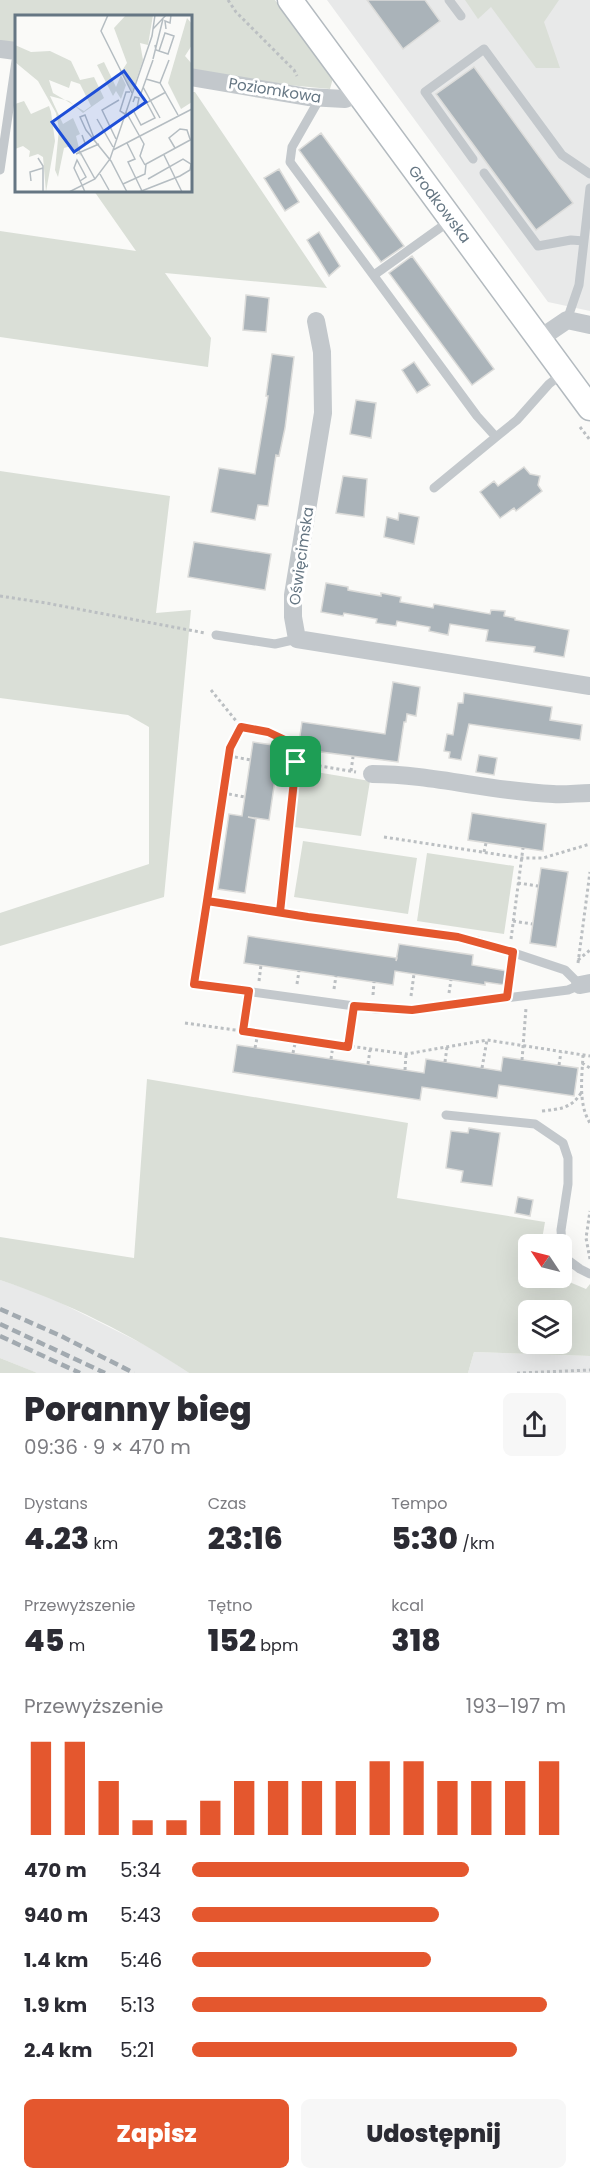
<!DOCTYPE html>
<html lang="pl">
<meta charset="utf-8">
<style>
body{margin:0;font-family:Poppins,sans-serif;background:#f7f7f7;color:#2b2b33;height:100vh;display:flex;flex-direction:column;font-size:22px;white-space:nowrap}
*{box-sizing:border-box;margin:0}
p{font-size:20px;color:#7c7c81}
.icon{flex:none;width:33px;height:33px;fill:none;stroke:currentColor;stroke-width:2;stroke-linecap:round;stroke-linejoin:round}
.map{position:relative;height:1373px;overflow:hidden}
.details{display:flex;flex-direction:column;background:#fff;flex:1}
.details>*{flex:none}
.needle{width:39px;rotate:305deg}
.controls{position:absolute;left:518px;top:1234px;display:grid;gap:12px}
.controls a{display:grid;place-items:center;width:54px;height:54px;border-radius:9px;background:#fff;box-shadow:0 6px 24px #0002;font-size:30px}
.pin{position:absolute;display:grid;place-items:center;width:51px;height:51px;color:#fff;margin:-26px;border-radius:12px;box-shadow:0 3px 9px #0006}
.round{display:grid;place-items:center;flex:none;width:63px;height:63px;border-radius:9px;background:#f7f7f7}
.headline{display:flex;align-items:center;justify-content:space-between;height:102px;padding:0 24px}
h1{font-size:33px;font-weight:800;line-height:45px}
.figures{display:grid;grid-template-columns:repeat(3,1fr);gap:9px;height:102px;padding:6px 24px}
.figures div{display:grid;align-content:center}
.figures b{font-size:30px;font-weight:800}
.figures small{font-size:16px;font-weight:400}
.figures p{font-size:16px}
.chart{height:168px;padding:12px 24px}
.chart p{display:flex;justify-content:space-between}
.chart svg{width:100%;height:108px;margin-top:6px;stroke:#e4572e;stroke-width:6}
.button{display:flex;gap:12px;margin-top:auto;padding:12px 24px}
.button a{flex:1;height:69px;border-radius:9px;background:#e4572e;color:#fff;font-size:24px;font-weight:800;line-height:69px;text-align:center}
.button a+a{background:#f7f7f7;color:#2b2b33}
ul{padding:0 24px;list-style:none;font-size:20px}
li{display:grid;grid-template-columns:96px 72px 1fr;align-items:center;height:45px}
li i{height:15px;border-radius:8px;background:#e4572e}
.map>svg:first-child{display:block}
.built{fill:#e8e9e9}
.green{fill:#dadfd7;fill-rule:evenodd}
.building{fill:#aab3b9;stroke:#dcdcda;stroke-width:1.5}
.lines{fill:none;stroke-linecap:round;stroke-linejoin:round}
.secondary-casing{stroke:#b3babf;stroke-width:27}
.path{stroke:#bbbfc2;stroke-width:3;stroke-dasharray:3 3;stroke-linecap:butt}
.lane{stroke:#c3c8cc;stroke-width:9}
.street{stroke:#c3c8cc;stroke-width:18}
.secondary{stroke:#fff;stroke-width:24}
.rail{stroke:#a2aab0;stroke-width:4.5;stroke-dasharray:9 4.5;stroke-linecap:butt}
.route-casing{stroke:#fff;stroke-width:12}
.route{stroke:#e4572e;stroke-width:8}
.labels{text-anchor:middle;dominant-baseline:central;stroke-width:6;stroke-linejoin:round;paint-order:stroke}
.street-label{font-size:15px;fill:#657683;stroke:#fff}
.inset-road{fill:none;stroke:#b5bdc2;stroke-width:1.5}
.view{fill:#1d4ed8;fill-opacity:0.15;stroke:#1d4ed8;stroke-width:3}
.inset-edge{fill:none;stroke:#657683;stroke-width:3}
</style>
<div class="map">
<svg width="590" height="1373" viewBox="0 0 590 1373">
<rect width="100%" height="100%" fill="#fafaf8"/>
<path class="built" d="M327 0H590V311L548 302Z
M0 1280 45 1295 155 1350 189 1373H37L0 1358Z
M474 1352 590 1356V1373H468Z"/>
<path class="green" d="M0 0H275L333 78 330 89 288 85 191 71 190 16H16V45L0 42Z
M465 0H559L544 22 560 68H536L491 7 478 19Z
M191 92H195L327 288 165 273 211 338 208 367 0 337V231L136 251 94 191 190 190Z
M0 471 170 496 156 613 191 610 164 897 0 946V913L149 864V727L128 715 0 698Z
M310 771 370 781 361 836 294 827 297 783 302 775Z
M303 841 417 858 408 914 294 897Z
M427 853 514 866 504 934 417 921Z
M147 1079 408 1123 397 1198 545 1222 541 1245H528V1278H561V1271L567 1281 586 1289 590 1284V1356L474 1352 468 1373H189C131 1334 66 1302 0 1280V1237L134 1258ZM528 1311H561V1344H528Z
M0 1358 35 1372 37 1373H0Z"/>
<path class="building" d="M367 0H425L440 21 403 49Z
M474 67 573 203 536 230 436 94Z
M321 133 404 246 381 262 299 150Z
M279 169 299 202 285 211 264 178Z
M319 232 340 266 329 276 307 240Z
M412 256 494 369 472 385 389 273Z
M246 295 269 298 266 332 243 330Z
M272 354 294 357 285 428 279 456 276 455 268 506 258 505 255 520 211 512 219 468 255 474 268 396H266Z
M414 362 430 385 417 393 402 370Z
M356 400 376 403 371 438 350 434Z
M524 467 530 474 540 476 538 485 542 491 516 511 514 508 500 518 480 492 494 481 498 486Z
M343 476 367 479 364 517 336 513Z
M399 513 419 517 414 544 384 537 387 517 398 520Z
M194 542 271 554 265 590 188 577Z
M326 583 348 587V590L381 596V593L401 597 400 602 433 608 434 604 490 614 491 610 505 611 504 616 515 618V620L569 630 564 657 534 652 535 647 486 641 488 630 450 624 448 635 429 631 430 627 397 621 396 626 376 623 377 619 344 613 343 616 321 612Z
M393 682 420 687 416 716 407 714 406 722H404L398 762 298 749 302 722 385 734Z
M464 693 552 707 550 720 582 725 580 740 469 724 461 760 449 758 450 752 444 751 447 734 453 735 458 703H463Z
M253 742 280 746 269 820 248 817 256 819 245 893 218 889 229 814 242 816Z
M479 755 497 758 494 775 476 772Z
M472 813 546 824 543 851 468 840Z
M541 868 568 872 556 947 530 943Z
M248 936 397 958 396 961 399 944 473 955 472 965 507 971 505 985 485 982V985L395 971 393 985 244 963Z
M237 1045 424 1073 426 1059 501 1071 503 1057 578 1068 574 1096 499 1085 497 1098 422 1087 420 1100 233 1072Z
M469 1128 500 1133 492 1186 461 1182 463 1171 446 1168 451 1131 468 1133Z
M518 1197 533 1200 530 1216 515 1213Z"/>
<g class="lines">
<g class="secondary-casing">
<path id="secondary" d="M290 0 590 408"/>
</g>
<path class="path" d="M228 0 236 12 294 70 297 76
M580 427 590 440
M0 596 46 603 205 633
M211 690 241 727
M229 756 251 760
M314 764 315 751
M351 771 353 757
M223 793 245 797
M384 837 521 858H543L590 844
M484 852 486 843
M518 883 538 886
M209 887 230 748 241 727 268 732 285 740 296 762 356 772
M282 898 296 762
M513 921 532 924
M511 939 523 848
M578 960 590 950
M578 963 590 872
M259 981 261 965
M297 984 299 971
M508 986 511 965
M334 989 336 976
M449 993 451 980
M373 995 374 982
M411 996 414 974
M185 1023 406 1054 487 1040 590 1056
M243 1031 247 1005
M348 1047 353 1019
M255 1048 258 1033
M293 1053 296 1039
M583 1055C582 1077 578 1104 590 1123
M331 1059 333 1045
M522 1060 526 1008
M445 1062 447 1047
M582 1063 590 1068
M368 1064 370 1050
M559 1065 561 1052
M482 1068 487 1040
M405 1070 406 1054
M542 1111C559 1109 571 1109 581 1093
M590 1259 586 1238 590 1211
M517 1373 590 1370"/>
<path class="lane" d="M449 0 461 16
M320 98 292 147 290 162 477 416 496 437 517 420 549 384 562 374
M473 159 425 92 484 49 562 155 590 174
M0 170 16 61
M484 173 538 246 571 240 584 241
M374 275 451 220
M567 320 579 285 590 188
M434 488 496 437
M216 635 275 644 297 639
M207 901 478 941 565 970 580 985 568 990 412 1010 376 1009 194 984Z
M446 1115 535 1124 563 1143 568 1158V1184L561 1230 562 1245 565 1258 580 1269 590 1274"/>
<path class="street" d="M0 49 16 51
M190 77 308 97 345 99 358 93
M316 321 322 352 323 413 293 595V617L297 639 590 686
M539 339 567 320 590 325
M372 774C433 774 492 792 553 794 565 795 578 793 590 793
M580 985 590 983"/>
<use href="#secondary" class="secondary"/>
<path class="rail" d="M0 1309 61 1336 134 1373
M0 1324 105 1373
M0 1336 80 1373"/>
</g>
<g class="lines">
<g class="route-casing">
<path id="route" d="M296 762 280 912 207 901 194 984 249 991 243 1031 348 1047 354 1006 412 1010 507 997 513 952 509 951 458 937 308 917 207 901 230 748 241 727 268 732 285 740 296 762"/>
</g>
<use href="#route" class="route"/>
</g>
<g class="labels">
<g class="street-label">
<text transform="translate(275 90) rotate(9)">Poziomkowa</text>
<text transform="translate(440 204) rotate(53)">Grodkowska</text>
<text transform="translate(301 556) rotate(-82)">Oświęcimska</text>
</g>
</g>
<g transform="translate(15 15)">
<rect width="177" height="177" fill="#fafaf8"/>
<path d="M111 0H138L133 30 125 28 128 45 117 77 106 57 112 48 99 13ZM172 3 177 9V30L170 41 177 49V87L166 94 153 68ZM0 30 16 37 35 36 56 46 65 65 79 62 89 83 68 98 54 86 35 81 48 109 58 103 65 119 61 121 66 141 56 131 49 133 43 162 40 155 44 114 41 98 23 66 0 47ZM34 65 54 73 56 66 65 69 76 91 69 96 38 78ZM89 47 101 72 106 60 111 70 106 84 101 76 98 81 82 50ZM9 86 16 99 34 91 36 97 40 126 31 177 28 142 23 139 14 142 15 136 8 131 0 134V89Z" fill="#dadfd7" fill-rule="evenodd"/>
<path class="inset-road" d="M93 0 86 16 117 78M138 14 151 0M151 14 150 6 155 8 156 0M140 30 141 35 153 39 159 21 150 18 144 36M138 44 148 4M131 64 145 68 154 45M145 68 163 100M128 72 145 103M125 81 138 45M118 87 120 82 124 83 122 93M118 95 126 110 140 103 132 88M111 97 129 129 125 141 130 150M113 98 151 77M110 99 105 96 111 77H115M82 104 98 132M67 120 70 128 64 135 80 164M79 123 70 100 65 102 71 115 96 146 112 177M101 124 87 95 104 85M112 128 120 144 113 147 127 176M160 133 154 123 165 114 172 115 175 124M98 135 177 94M61 139 84 129M149 140 167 177M23 143 28 151V177M85 159 94 175M16 166 15 157 28 153M65 166 71 162 62 145 59 153 67 170 70 177M108 169 130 159 131 149 177 124M54 177 80 164 95 144 137 21 140 0M124 177 165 161 175 155 176 149 168 144 133 164"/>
<path class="view" d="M109 56 131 87 59 137 37 107Z"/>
<rect width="177" height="177" class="inset-edge"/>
</g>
</svg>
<div class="controls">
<a><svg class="needle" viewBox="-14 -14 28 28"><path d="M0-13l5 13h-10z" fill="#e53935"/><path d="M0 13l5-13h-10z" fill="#7c7c81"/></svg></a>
<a><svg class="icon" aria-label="layers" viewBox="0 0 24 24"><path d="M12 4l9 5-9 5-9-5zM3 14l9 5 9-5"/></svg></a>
</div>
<div class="pin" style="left:296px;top:762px;background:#1e9e55"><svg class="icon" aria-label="arrive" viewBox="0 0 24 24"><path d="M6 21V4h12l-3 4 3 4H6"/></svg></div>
</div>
<section class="details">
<div class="headline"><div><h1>Poranny bieg</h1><p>09:36 · 9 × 470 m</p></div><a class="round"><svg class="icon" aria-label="share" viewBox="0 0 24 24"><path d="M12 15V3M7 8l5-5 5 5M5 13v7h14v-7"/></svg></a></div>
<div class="figures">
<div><p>Dystans</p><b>4.23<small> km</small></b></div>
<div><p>Czas</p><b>23:16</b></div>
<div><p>Tempo</p><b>5:30<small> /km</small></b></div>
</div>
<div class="figures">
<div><p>Przewyższenie</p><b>45<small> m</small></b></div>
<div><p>Tętno</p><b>152<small> bpm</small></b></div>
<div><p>kcal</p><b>318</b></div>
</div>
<div class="chart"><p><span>Przewyższenie</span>193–197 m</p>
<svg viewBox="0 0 160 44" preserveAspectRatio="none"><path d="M5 44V6M15 44V6M25 44V22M35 44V38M45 44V38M55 44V30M65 44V22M75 44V22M85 44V22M95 44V22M105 44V14M115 44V14M125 44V22M135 44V22M145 44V22M155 44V14"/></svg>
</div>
<ul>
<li><b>470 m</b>5:34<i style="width:74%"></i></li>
<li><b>940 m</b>5:43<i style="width:66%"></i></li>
<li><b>1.4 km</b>5:46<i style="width:64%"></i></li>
<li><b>1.9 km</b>5:13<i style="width:95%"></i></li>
<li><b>2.4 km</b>5:21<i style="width:87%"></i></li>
</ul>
<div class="button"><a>Zapisz</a><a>Udostępnij</a></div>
</section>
